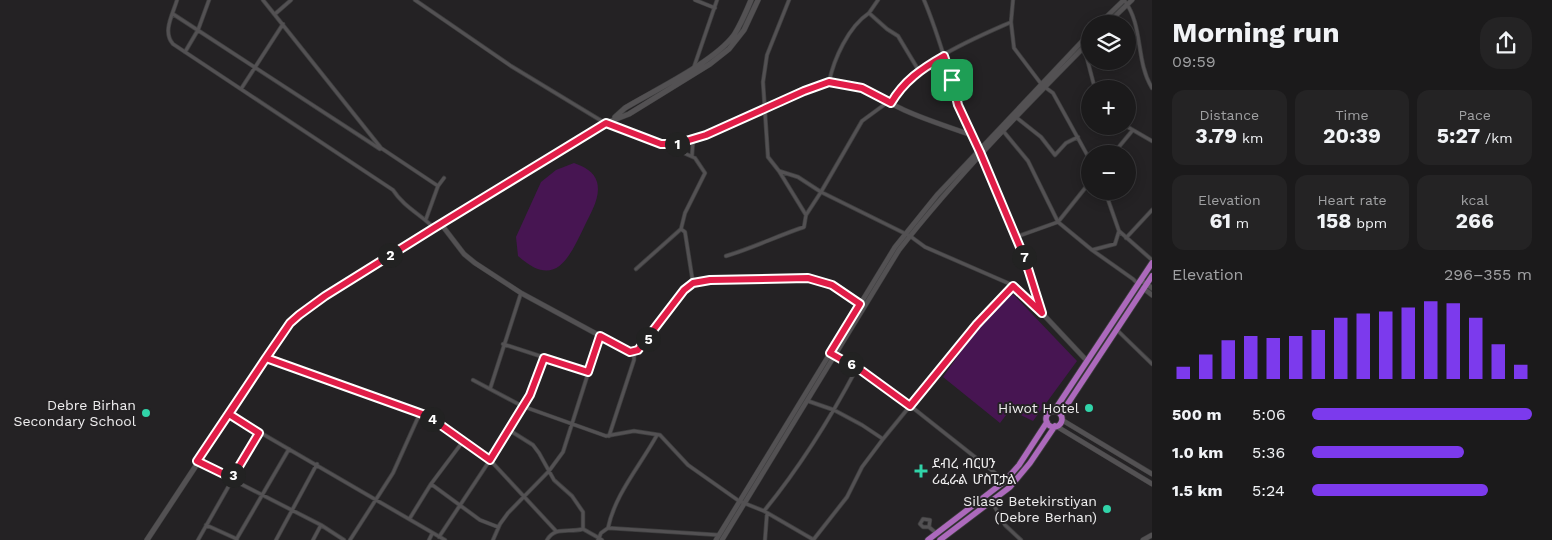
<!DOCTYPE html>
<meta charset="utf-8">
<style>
body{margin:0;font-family:"Work Sans","Noto Sans Ethiopic",sans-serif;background:#242324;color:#f1f3f6;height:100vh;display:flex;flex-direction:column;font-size:19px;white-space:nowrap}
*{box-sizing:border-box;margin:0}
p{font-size:16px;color:#a0a1a3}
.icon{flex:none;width:28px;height:28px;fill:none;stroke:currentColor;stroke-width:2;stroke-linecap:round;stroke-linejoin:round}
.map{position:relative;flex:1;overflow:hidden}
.panel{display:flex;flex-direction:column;background:#1b1a1b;width:400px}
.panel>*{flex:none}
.controls{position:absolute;left:1081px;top:15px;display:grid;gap:10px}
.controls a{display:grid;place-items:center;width:55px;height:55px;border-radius:50%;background:#1b1a1b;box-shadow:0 2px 12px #0003,0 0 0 1px #39383a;font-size:25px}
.pin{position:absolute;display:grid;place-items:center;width:42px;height:42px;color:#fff;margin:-21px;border-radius:10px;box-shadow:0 2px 8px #0006}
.km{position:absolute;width:25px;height:25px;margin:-12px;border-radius:50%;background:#222;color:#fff;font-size:14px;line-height:25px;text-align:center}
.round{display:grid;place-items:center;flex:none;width:52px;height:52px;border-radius:20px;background:#242324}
.overview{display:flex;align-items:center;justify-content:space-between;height:85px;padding:0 20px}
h1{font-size:28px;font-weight:700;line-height:38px}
.stats{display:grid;grid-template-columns:repeat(3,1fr);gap:8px;height:85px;padding:5px 20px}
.stats div{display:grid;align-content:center;border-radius:12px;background:#242324;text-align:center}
.stats b{font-size:21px;font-weight:700}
.stats small{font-size:14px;font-weight:400}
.stats p{font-size:14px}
.chart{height:140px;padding:10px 20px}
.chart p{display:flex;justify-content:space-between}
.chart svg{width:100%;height:90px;margin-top:5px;stroke:#7c3aed;stroke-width:6}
ul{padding:0 20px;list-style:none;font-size:16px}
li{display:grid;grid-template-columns:80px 60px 1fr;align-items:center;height:38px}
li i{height:12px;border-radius:6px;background:#7c3aed}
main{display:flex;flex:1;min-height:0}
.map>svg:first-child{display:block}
.green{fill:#471552}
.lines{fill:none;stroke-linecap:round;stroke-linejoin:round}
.minor-casing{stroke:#3e3e3f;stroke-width:4.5}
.tertiary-casing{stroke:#3e3e3f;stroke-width:5.5}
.secondary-casing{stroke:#3e3e3f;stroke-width:6}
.trunk-casing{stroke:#3e3e3f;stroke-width:7}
.minor{stroke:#535153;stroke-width:3}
.tertiary{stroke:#535153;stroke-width:4.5}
.secondary{stroke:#535153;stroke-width:5}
.trunk{stroke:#ac69bc;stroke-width:5.5}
.route-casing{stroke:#fff;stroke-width:10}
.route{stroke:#e11d48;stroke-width:6}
.poi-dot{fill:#31d4a9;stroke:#242224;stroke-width:2}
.labels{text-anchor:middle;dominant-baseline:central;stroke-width:4;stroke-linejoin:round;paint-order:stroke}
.poi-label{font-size:14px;fill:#eeedee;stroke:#242224;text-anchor:end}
</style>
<main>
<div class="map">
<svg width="1152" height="540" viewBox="0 0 1152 540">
<rect width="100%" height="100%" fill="#242224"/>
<path class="green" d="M574 163C584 167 594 171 597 182 601 197 591 212 585 225 569 258 556 290 518 256L516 237 541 182 556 170Z
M1013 294 1077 361 1033 421 1010 410 1000 423 943 377 979 326Z"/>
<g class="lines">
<g class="minor-casing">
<path id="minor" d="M177 0C173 14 162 32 173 44L393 190C404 207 420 214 434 228
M263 0 381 148 438 186
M415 0 511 66 605 123
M695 0 715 8
M878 0 869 13 887 29 898 36 919 71
M924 0C943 44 952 91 971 135
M1124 0C1144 26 1135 60 1152 88
M173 14 380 149
M275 14 291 0
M1011 22 1013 0
M1084 47 1095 89
M185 52 198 30 209 0
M694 67 717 0
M829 82C834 59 848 27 869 13
M241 89 283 24
M888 102 862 121 821 192 910 236 925 247 1017 287 1041 312
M891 103C916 62 968 41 1011 22L1014 48 1042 85 1053 93 1090 160
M1017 118 1041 137 1055 155 1066 143 1078 137
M1126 126 1152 141
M1004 132 1028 161 1058 222 1090 182
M1113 154 1132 131
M692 156 693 140
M779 171 806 215 821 192 798 177 779 171 768 157 763 82 767 55 789 0
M1105 191 1119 231 1152 260
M426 219 438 186 444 178
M681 229 685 232 693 283
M1016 237 1058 222 1092 250 1115 244 1119 231
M1126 238 1152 210
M1092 250 1133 279 1138 284
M726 256C753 248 777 236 804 227L806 215
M636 269 681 229 685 213 705 173 695 158 668 146
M1117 330 1152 364
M503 344 589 372
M835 355 908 404 1004 480
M267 358 428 416 490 460 439 537
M473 380 522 406 606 436 634 431 660 435 688 465 739 501 764 511 814 540
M490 389 521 293
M808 401 834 410 862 425 883 439 977 324 1013 285
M230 415 445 540
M509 430 529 395 544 358
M609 436 634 360V352
M198 462 321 525 344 540
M431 484 480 520 498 527
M992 502 1005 525 1021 540
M764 511C800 467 830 419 857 368
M410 518 431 484 464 440
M206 525 237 539
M929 527 930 520 923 519 920 524 923 527H929L936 533
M608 528C615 494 640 466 657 435
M583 529 599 538 598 540
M814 539 847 497 862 467 883 439
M198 540 259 433
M236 540 289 449
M276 540 317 464
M313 540 321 525
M350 540 393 473 420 413
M429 540 432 534
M493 540 500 524 508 513 549 471 563 452 600 336
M547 540C555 526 569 533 583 529V512L572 496 554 480 539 453 533 445 509 430 490 460 556 531
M602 540 599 538 601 533 608 528 719 535
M765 540 767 513"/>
</g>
<g class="tertiary-casing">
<path id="tertiary" d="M1099 24 1124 0
M1107 24 1132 0
M606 123C623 130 644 142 663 145 705 151 783 89 829 82 856 79 877 98 900 108 922 119 947 126 971 135L981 152 1025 259 1042 313 1087 361
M441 224 464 254 475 263 521 293 630 352H634L643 346 684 290 693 283 701 281 808 278 831 285 861 304
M1141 280 1152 288
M1143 288 1152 295
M1062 420 1152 474
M1056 426 1152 484
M716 540 895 247 937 195 1090 33
M722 540 899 250C957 176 1024 108 1090 41
M1143 540 1152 535"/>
</g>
<g class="secondary-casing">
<path id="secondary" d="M615 117 625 108C655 90 714 62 734 35 741 24 746 12 751 0
M147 540 290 323 325 296 606 123 629 114 710 64 729 49 744 30 758 0"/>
</g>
<g class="trunk-casing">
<path id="trunk" d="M1054 411 1152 263
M1046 419a8 8 0 1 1 16 0a8 8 0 1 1-16 0Z
M1061 414 1152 276
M928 540 1005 481 1019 465 1047 422
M940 540 1010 487 1030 463 1055 426"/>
</g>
<use href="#minor" class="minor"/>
<use href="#tertiary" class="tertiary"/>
<use href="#secondary" class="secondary"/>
<use href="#trunk" class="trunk"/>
</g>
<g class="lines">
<g class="route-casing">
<path id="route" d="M952 80 944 56C921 69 904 81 891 103L862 88 829 82 804 91 706 135 676 144H661L606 123 434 228 325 296 299 315 290 323 266 358 197 461 232 478 259 433 229 414 266 358 428 416 490 460 530 395 544 358 588 372 600 336 630 352 638 350 684 290 693 283 710 280 808 278 832 285 860 304 830 353 862 371 910 406 977 324 1013 286 1042 313 1025 259 980 152 958 105 952 80"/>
</g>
<use href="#route" class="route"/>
</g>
<g class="poi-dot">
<circle cx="1089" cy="408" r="5"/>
<circle cx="146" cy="413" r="5"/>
<path d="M918.5 463.5h5v5h5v5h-5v5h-5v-5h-5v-5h5z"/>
<circle cx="1107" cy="509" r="5"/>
</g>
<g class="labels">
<g class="poi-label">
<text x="136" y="405">Debre Birhan<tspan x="136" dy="16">Secondary School</tspan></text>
<text x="1079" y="408">Hiwot Hotel</text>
<text x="932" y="463" text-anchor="start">ደብረ ብርሀን<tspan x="932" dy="16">ሪፈራል ሆስፒታል</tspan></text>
<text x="1097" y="501">Silase Betekirstiyan<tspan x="1097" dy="16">(Debre Berhan)</tspan></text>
</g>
</g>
</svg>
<div class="controls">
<a><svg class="icon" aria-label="layers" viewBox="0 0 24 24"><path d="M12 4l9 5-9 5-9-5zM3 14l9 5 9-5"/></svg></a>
<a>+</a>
<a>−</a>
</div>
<div class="pin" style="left:952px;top:80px;background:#1e9e55"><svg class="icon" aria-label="arrive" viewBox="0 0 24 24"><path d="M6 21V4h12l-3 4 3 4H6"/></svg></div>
<b class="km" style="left:677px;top:144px">1</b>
<b class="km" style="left:390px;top:255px">2</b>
<b class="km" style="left:233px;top:475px">3</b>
<b class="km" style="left:432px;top:419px">4</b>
<b class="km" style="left:648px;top:339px">5</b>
<b class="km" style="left:851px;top:364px">6</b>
<b class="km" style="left:1024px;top:257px">7</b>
</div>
<section class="panel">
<div class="overview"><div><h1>Morning run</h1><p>09:59</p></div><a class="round"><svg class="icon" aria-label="share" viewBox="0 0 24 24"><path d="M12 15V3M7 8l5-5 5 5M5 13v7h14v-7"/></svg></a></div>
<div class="stats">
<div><p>Distance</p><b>3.79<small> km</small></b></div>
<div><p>Time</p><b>20:39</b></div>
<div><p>Pace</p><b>5:27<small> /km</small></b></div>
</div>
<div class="stats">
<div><p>Elevation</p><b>61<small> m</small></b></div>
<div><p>Heart rate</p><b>158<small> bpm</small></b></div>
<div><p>kcal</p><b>266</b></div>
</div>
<div class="chart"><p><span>Elevation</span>296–355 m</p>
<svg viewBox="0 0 160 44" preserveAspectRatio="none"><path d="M5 44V38M15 44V32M25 44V25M35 44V23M45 44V24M55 44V23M65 44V20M75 44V14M85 44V12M95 44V11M105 44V9M115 44V6M125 44V7M135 44V14M145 44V27M155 44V37"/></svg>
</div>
<ul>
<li><b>500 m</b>5:06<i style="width:100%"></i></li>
<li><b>1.0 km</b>5:36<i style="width:69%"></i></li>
<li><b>1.5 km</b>5:24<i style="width:80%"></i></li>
</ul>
</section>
</main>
